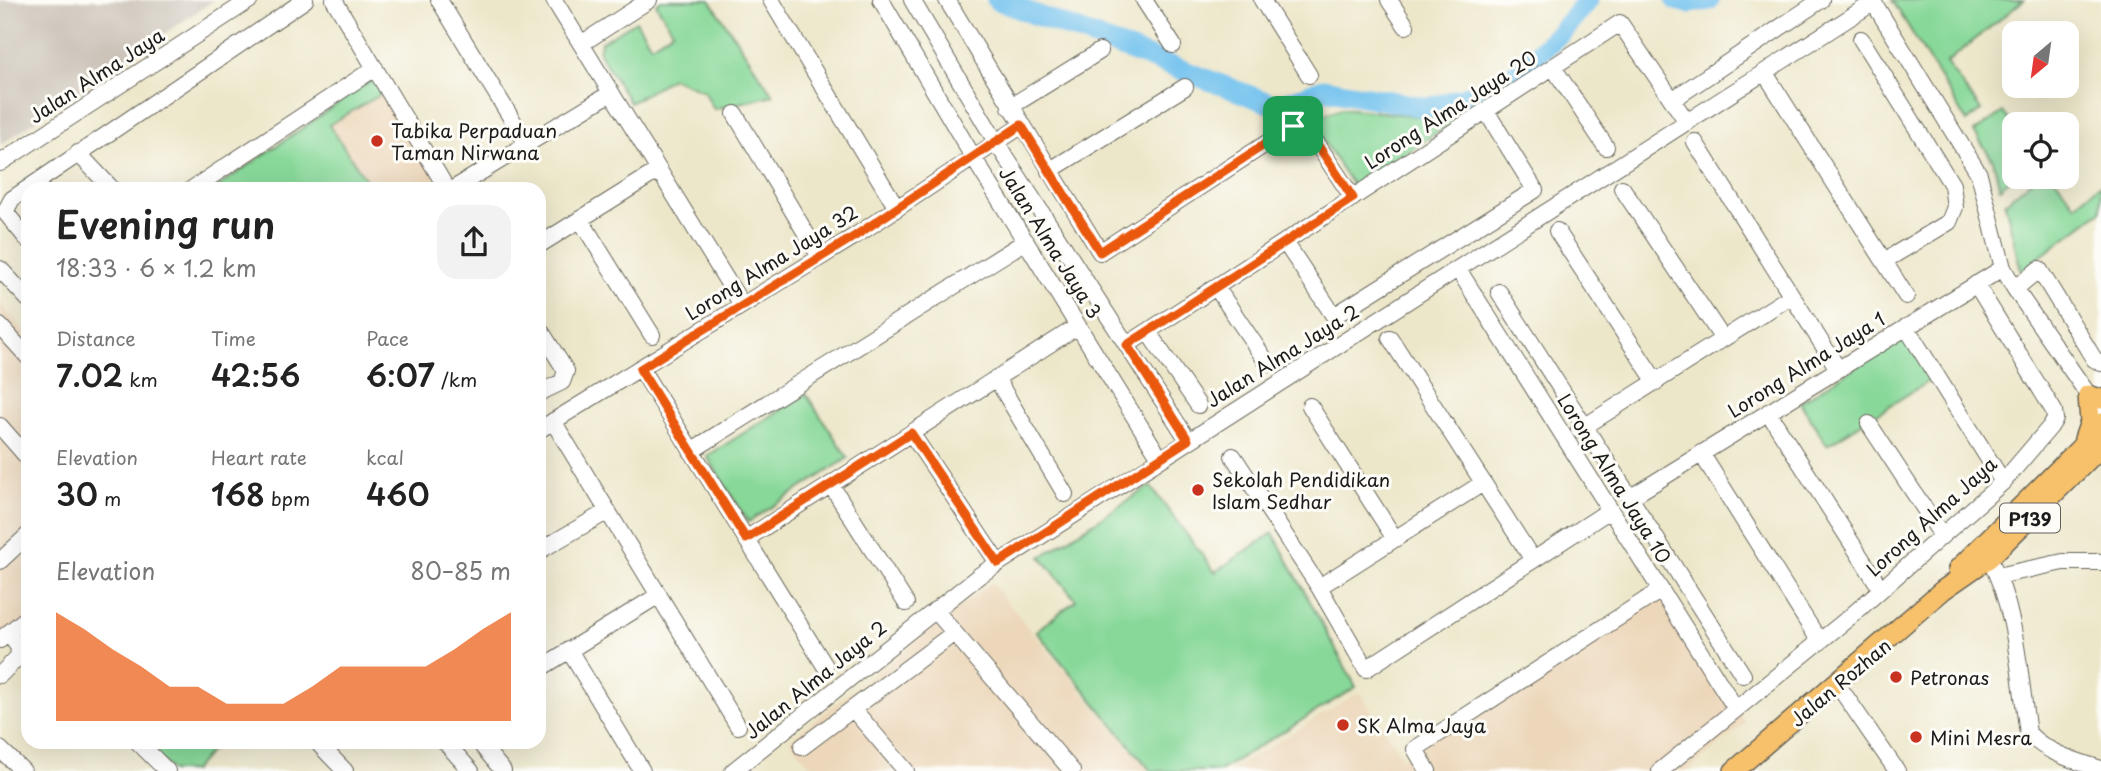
<!DOCTYPE html>
<meta charset="utf-8">
<style>
body{margin:0;font-family:"Playpen Sans",sans-serif;background:#f2f2f2;color:#222;height:100vh;display:flex;flex-direction:column;font-size:26px;white-space:nowrap}
*{box-sizing:border-box;margin:0}
p{font-size:23px;color:#767676}
.icon{flex:none;width:38px;height:38px;fill:none;stroke:currentColor;stroke-width:2;stroke-linecap:round;stroke-linejoin:round}
.map{position:relative;flex:1;overflow:hidden}
.side{position:absolute;left:21px;top:182px;width:525px;height:567px;display:flex;flex-direction:column;background:#fff;border-radius:21px;box-shadow:0 7px 28px #0002}
.side>*{flex:none}
.needle{width:46px;rotate:209deg}
.buttons{position:absolute;left:2002px;top:21px;display:grid;gap:14px}
.buttons a{display:grid;place-items:center;width:77px;height:77px;border-radius:14px;background:#fff;box-shadow:0 7px 28px #0002;font-size:35px}
.pin{position:absolute;display:grid;place-items:center;width:60px;height:60px;color:#fff;margin:-30px;border-radius:14px;box-shadow:0 4px 10px #0006}
.round{display:grid;place-items:center;flex:none;width:74px;height:74px;border-radius:21px;background:#f2f2f2}
.headline{display:flex;align-items:center;justify-content:space-between;height:119px;padding:0 35px}
h1{font-size:38px;font-weight:600;line-height:52px}
.metrics{display:grid;grid-template-columns:repeat(3,1fr);gap:10px;height:119px;padding:7px 35px}
.metrics div{display:grid;align-content:center}
.metrics b{font-size:30px;font-weight:600}
.metrics small{font-size:19px;font-weight:400}
.metrics p{font-size:19px}
.chart{height:196px;padding:14px 35px}
.chart p{display:flex;justify-content:space-between}
.chart svg{width:100%;height:126px;margin-top:7px;fill:#ea580c;opacity:.7}
.map>svg:first-child{display:block}
.built{fill:#ecd7ba}
.industrial{fill:#cbc2b8}
.green{fill:#87d899;stroke:#527a5a;stroke-width:2}
.lines{fill:none;stroke-linecap:round;stroke-linejoin:round}
.river{stroke:#73c2ee;stroke-width:21}
.minor-casing{stroke:#656359;stroke-width:18}
.major-casing{stroke:#656359;stroke-width:22}
.minor{stroke:#fff;stroke-width:16}
.major{stroke:#f7c06b;stroke-width:19}
.route-casing{stroke:#fff;stroke-width:14}
.route{stroke:#ea580c;stroke-width:9}
.poi-dot{fill:#c8321e;stroke:#fdfcf7;stroke-width:2.5}
.labels{text-anchor:middle;dominant-baseline:central;stroke-width:6;stroke-linejoin:round;paint-order:stroke}
.shield{fill:#fdfcf7;stroke:#605f5e;stroke-width:2}
.shield-label{font-size:18px;font-weight:bold;fill:#1c1c1c}
.street-label{font-size:19px;fill:#1c1c1c;stroke:#fdfcf7}
.poi-label{font-size:19px;fill:#1c1c1c;stroke:#fdfcf7;text-anchor:start}
</style>
<div class="map">
<svg width="2101" height="771" viewBox="0 0 2101 771">
<rect width="100%" height="100%" fill="#fdfcf7"/>
<filter id="ink" filterUnits="userSpaceOnUse"><feTurbulence type="fractalNoise" baseFrequency=".0143" numOctaves="2"/><feDisplacementMap in="SourceGraphic" scale="14" xChannelSelector="R" yChannelSelector="G"/><feConvolveMatrix kernelMatrix="1 2 1 2 8 2 1 2 1" color-interpolation-filters="sRGB"/></filter>
<filter id="wash" filterUnits="userSpaceOnUse"><feTurbulence type="fractalNoise" baseFrequency=".00686" numOctaves="4" result="noise"/><feDisplacementMap in="SourceGraphic" scale="28" xChannelSelector="R" yChannelSelector="G"/><feGaussianBlur stdDeviation="1.57" result="paint"/><feColorMatrix in="noise" values="0 0 0 0 0 0 0 0 0 0 0 0 0 0 0 0 0 1.4 0 .05"/><feComposite in="paint" operator="in"/></filter>
<g filter="url(#wash)">
<rect width="100%" height="100%" fill="#ede7ca"/>
<path class="built" d="M383 93 435 170 432 189H410L406 183 396 189H372L329 125Z
M0 304 28 334V628L0 651Z
M991 583 1148 771H815L789 740Z
M1661 591 1745 723 1688 771H1229L1359 692 1403 758Z"/>
<path class="industrial" d="M0 0H214L0 145Z"/>
<path class="green" d="M661 0H710L773 95 714 109 704 91 672 78 630 103 599 53 601 42 636 21 651 45 673 31 656 4Z
M1892 0H2024L1946 63 1981 110 1967 122Z
M375 78 383 93 329 125 372 189H214Z
M1342 108 1456 120 1354 187 1309 120Z
M2003 112 2014 126V176L2000 188 1993 160 1974 132Z
M2035 177H2054L2075 205 2101 184V211L2021 271 2005 203Z
M1905 336 1932 379 1827 445 1800 402Z
M806 394 848 458 748 522 707 456Z
M1150 486 1215 572 1273 533 1356 687 1219 771H1151L1036 631 1076 600 1041 557Z
M156 742H218L193 771H172L150 748Z"/>
<g class="lines">
<path class="river" d="M997 0 1277 106 1323 89 1429 108 1495 88 1524 67 1561 32 1588 0
M1676 0 1688 3 1709 0"/>
</g>
</g>
<g filter="url(#ink)">
<g class="lines">
<g class="minor-casing">
<path id="minor" d="M334 0 447 189
M439 0 527 144
M554 0 742 305
M771 0 897 208
M881 0 973 157 1160 458
M912 0 996 142 1188 440
M947 0 1100 252 1293 126 1311 135 1353 198
M1144 0 1173 45
M1262 0 1309 75
M1389 0 1406 26
M1872 0 1979 174 2003 268 2015 289 2101 413
M1861 39 1952 185 1955 207 1949 222 1884 261
M581 44 649 0
M1553 67 1606 147
M1765 73 1906 296
M1672 100 1821 0
M1010 107 1100 51
M735 114 820 257
M1695 142 1838 369
M78 153 112 189
M0 163 250 0
M1049 171 1185 87
M1622 188 1723 339
M192 189 375 68
M453 189 611 93
M580 219 652 335
M1557 231 1656 382
M28 240 5 212 12 199 305 0
M1285 242 1334 316 1535 190 1486 111
M539 245 659 170
M0 269 28 299
M1458 269 1736 709
M1216 287 1268 364
M2015 289 2039 269 2094 359 2101 363
M1499 292 1743 675
M0 326 28 357
M1906 327 2003 482
M539 328 566 371 562 382 539 393
M1148 332 1198 405
M1390 338 1533 560
M1127 345 1620 23 1687 122
M641 369 825 666
M996 378 1065 494
M1310 406 1395 539
M1768 412 1881 589
M553 421 738 726
M1869 424 1941 534
M0 426 28 458
M539 430 855 236 1021 126
M1579 430 1791 296
M911 433 998 563
M691 451 1026 241
M1701 453 1820 642
M1233 456 1319 587 1366 669 1610 510
M831 485 906 603
M1631 497 2003 268
M746 539 1078 326
M539 551 608 511
M1989 558C2017 610 2019 675 2028 733 2046 753 2076 761 2101 769
M0 561 28 535
M1998 576 2063 562H2101
M1319 587 1483 483
M935 610 1072 771
M0 640 28 617
M569 650 642 771
M539 669 659 595
M0 675 19 656 18 646 8 633
M1837 684 1897 771
M853 709 906 771
M138 742 167 771
M317 742 345 771
M445 742 471 771
M479 742 503 771
M802 747 954 633
M0 749 23 771
M733 771 980 575 1874 2
M1428 771 1415 749 1661 590
M1660 771 1851 616 2003 482 2050 427 2055 419 2054 411 1976 284"/>
</g>
<g class="major-casing">
<path id="major" d="M2084 439 2090 422 2088 395 2101 399
M1958 569 2079 449 2101 423
M1734 771 1943 590 1989 558 2101 447"/>
</g>
<use href="#minor" class="minor"/>
<use href="#major" class="major"/>
</g>
</g>
<g class="lines" filter="url(#ink)">
<g class="route-casing">
<path id="route" d="M1021 125 1100 252 1293 126 1311 135 1353 198 1127 345 1188 440 998 563 911 433 746 539 640 369 855 236Z"/>
</g>
<use href="#route" class="route"/>
</g>
<g class="poi-dot">
<circle cx="377" cy="141" r="7"/>
<circle cx="1198" cy="490" r="7"/>
<circle cx="1896" cy="677" r="7"/>
<circle cx="1343" cy="725" r="7"/>
<circle cx="1916" cy="737" r="7"/>
</g>
<g class="labels">
<rect class="shield" x="2000" y="503.5" width="60" height="29" rx="5"/>
<g class="shield-label">
<text x="2030" y="518">P139</text>
</g>
<g class="street-label">
<text transform="translate(96 75) rotate(-33)">Jalan Alma Jaya</text>
<text transform="translate(1450 109) rotate(-33)">Lorong Alma Jaya 20</text>
<text transform="translate(1051 242) rotate(58)">Jalan Alma Jaya 3</text>
<text transform="translate(771 262) rotate(-32)">Lorong Alma Jaya 32</text>
<text transform="translate(1282 355) rotate(-32)">Jalan Alma Jaya 2</text>
<text transform="translate(1806 364) rotate(-32)">Lorong Alma Jaya 1</text>
<text transform="translate(1615 478) rotate(58)">Lorong Alma Jaya 10</text>
<text transform="translate(1931 516) rotate(-42)">Lorong Alma Jaya</text>
<text transform="translate(815 679) rotate(-39)">Jalan Alma Jaya 2</text>
<text transform="translate(1840 682) rotate(-40)">Jalan Rozhan</text>
</g>
<g class="poi-label">
<text x="391" y="130">Tabika Perpaduan<tspan x="391" dy="22">Taman Nirwana</tspan></text>
<text x="1212" y="479">Sekolah Pendidikan<tspan x="1212" dy="22">Islam Sedhar</tspan></text>
<text x="1910" y="677">Petronas</text>
<text x="1357" y="725">SK Alma Jaya</text>
<text x="1930" y="737">Mini Mesra</text>
</g>
</g>
</svg>
<div class="buttons">
<a><svg class="needle" viewBox="-14 -14 28 28"><path d="M0-13l5 13h-10z" fill="#e53935"/><path d="M0 13l5-13h-10z" fill="#767676"/></svg></a>
<a><svg class="icon" aria-label="locate" viewBox="0 0 24 24"><circle cx="12" cy="12" r="6"/><path d="M12 2v4M12 18v4M2 12h4M18 12h4"/></svg></a>
</div>
<div class="pin" style="left:1293px;top:126px;background:#1e9e55"><svg class="icon" aria-label="arrive" viewBox="0 0 24 24"><path d="M6 21V4h12l-3 4 3 4H6"/></svg></div>
<section class="side">
<div class="headline"><div><h1>Evening run</h1><p>18:33 · 6 × 1.2 km</p></div><a class="round"><svg class="icon" aria-label="share" viewBox="0 0 24 24"><path d="M12 15V3M7 8l5-5 5 5M5 13v7h14v-7"/></svg></a></div>
<div class="metrics">
<div><p>Distance</p><b>7.02<small> km</small></b></div>
<div><p>Time</p><b>42:56</b></div>
<div><p>Pace</p><b>6:07<small> /km</small></b></div>
</div>
<div class="metrics">
<div><p>Elevation</p><b>30<small> m</small></b></div>
<div><p>Heart rate</p><b>168<small> bpm</small></b></div>
<div><p>kcal</p><b>460</b></div>
</div>
<div class="chart"><p><span>Elevation</span>80–85 m</p>
<svg viewBox="0 0 160 44" preserveAspectRatio="none"><path d="M0 44V6L10 12L20 19L30 25L40 32L50 32L60 38L70 38L80 38L90 32L100 25L110 25L120 25L130 25L140 19L150 12L160 6V44z"/></svg>
</div>
</section>
</div>
